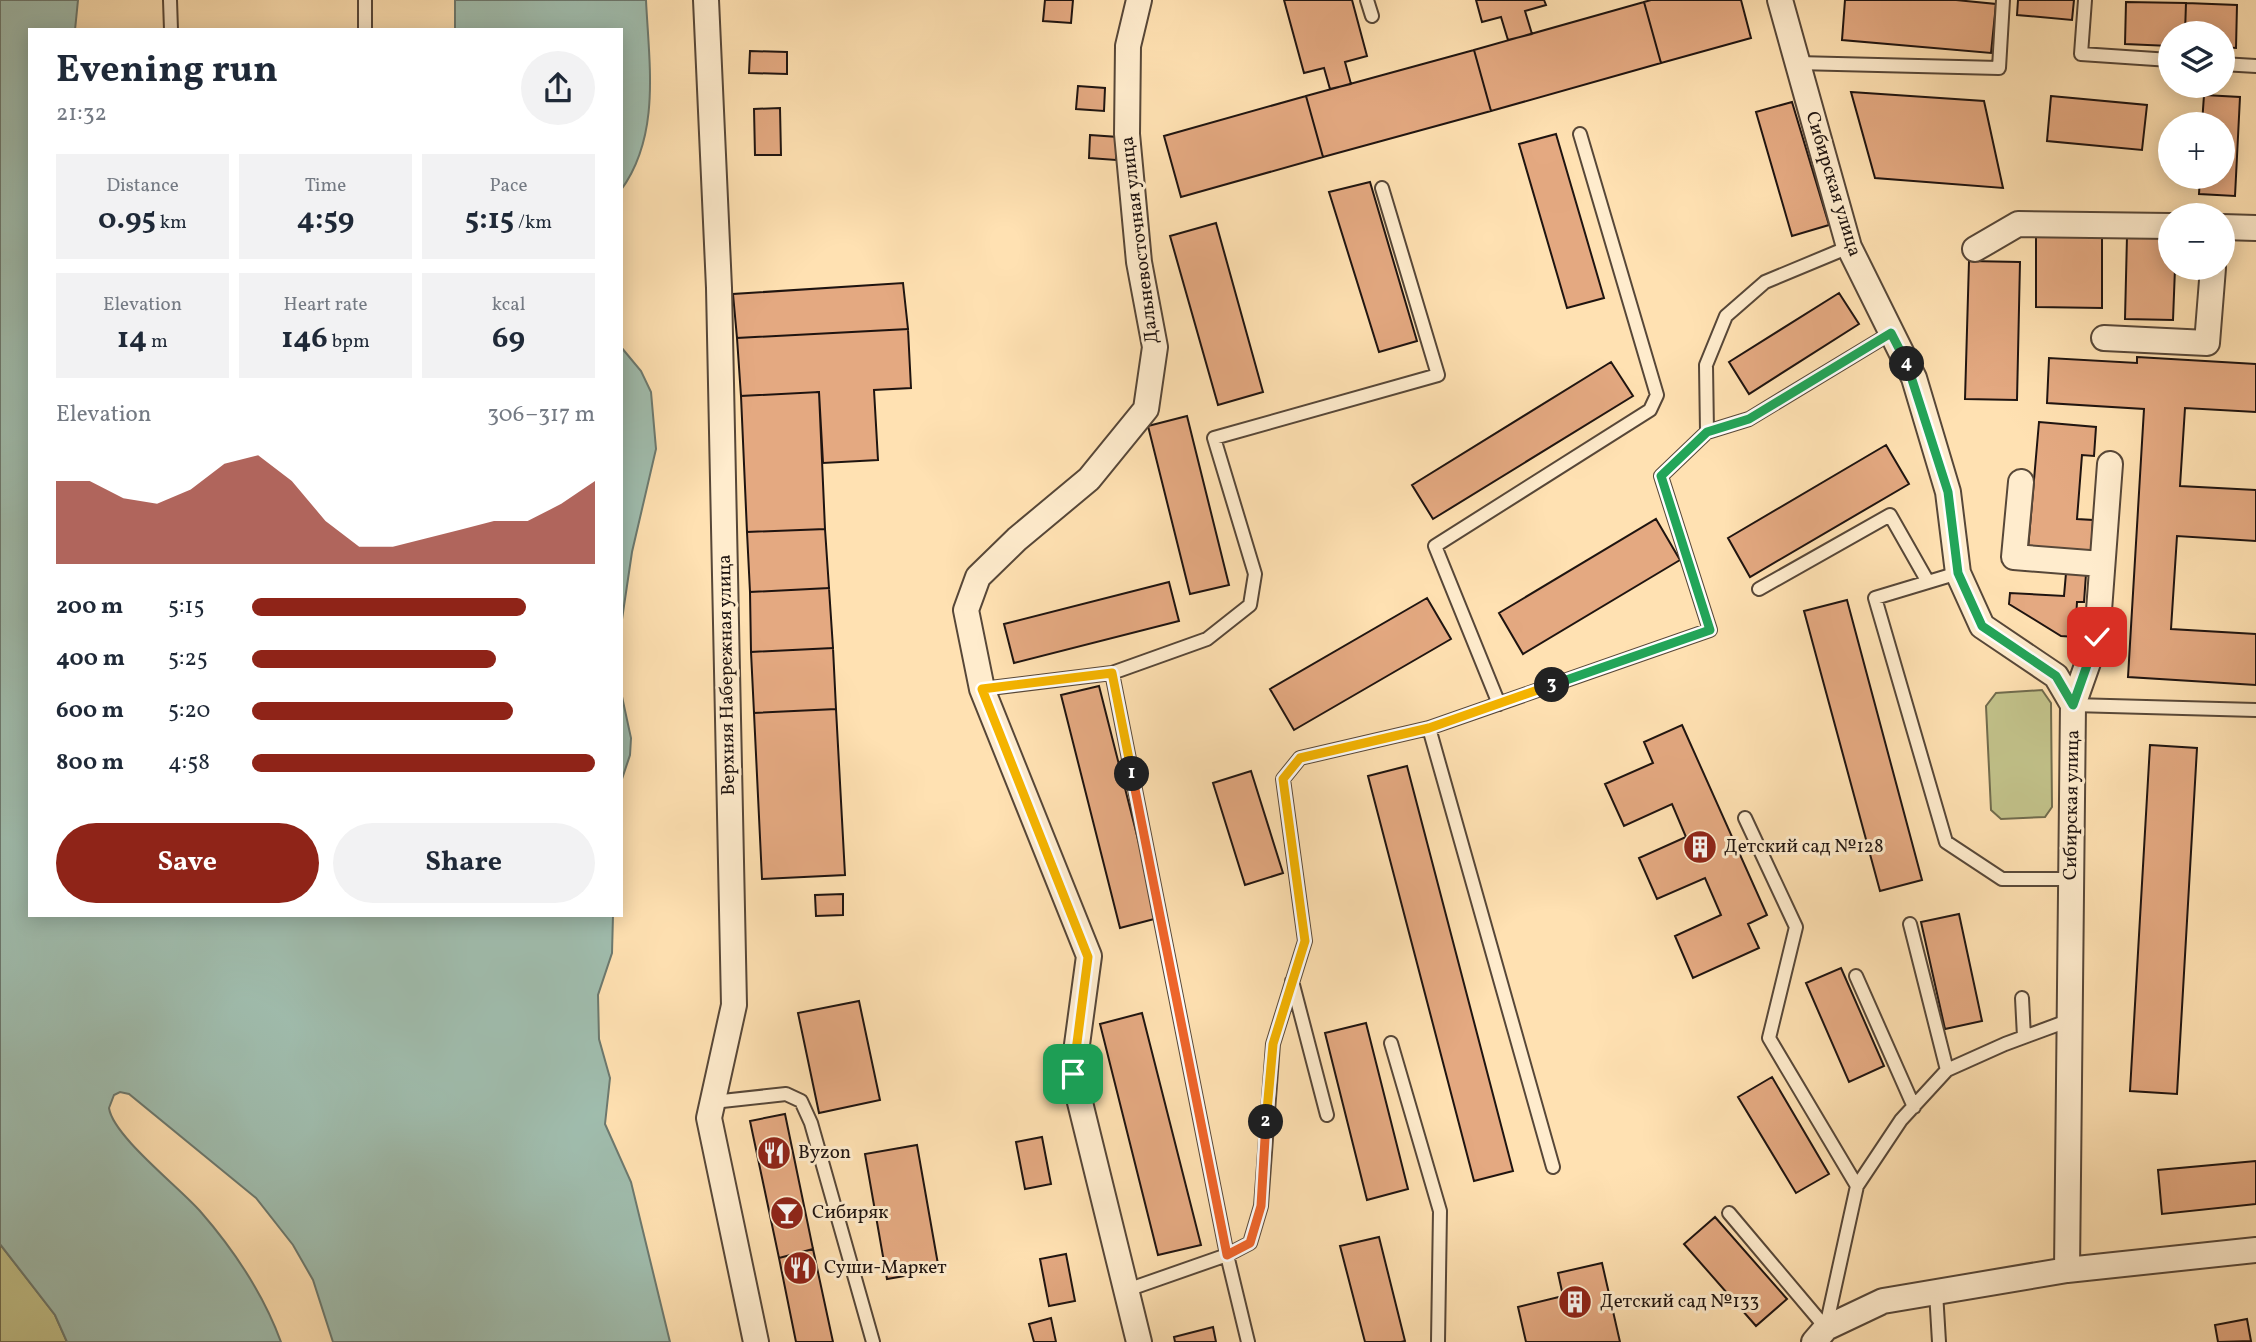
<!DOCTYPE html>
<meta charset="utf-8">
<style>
body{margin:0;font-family:Vollkorn,serif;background:#f2f2f3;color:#1f2937;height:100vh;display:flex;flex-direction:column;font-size:26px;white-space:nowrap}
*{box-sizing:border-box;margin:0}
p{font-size:23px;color:#747a83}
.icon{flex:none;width:38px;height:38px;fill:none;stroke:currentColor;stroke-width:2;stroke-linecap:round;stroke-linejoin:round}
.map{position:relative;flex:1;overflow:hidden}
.side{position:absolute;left:28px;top:28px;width:595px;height:889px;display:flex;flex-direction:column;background:#fff;border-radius:0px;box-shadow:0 4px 18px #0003}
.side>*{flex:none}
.buttons{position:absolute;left:2158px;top:21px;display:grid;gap:14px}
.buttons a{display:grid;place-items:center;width:77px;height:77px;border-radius:50%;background:#fff;box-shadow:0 4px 18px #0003;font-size:35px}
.pin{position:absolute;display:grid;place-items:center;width:60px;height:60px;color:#fff;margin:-30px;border-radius:14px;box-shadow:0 4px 10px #0006}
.km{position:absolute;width:35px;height:35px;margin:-18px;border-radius:50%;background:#222;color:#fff;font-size:19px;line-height:35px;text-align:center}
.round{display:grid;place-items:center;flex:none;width:74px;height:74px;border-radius:37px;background:#f2f2f3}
.summary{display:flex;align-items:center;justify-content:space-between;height:119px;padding:0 28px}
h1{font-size:38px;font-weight:700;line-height:52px}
.stats{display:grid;grid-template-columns:repeat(3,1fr);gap:10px;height:119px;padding:7px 28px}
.stats div{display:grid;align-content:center;border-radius:0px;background:#f2f2f3;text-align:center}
.stats b{font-size:30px;font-weight:700}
.stats small{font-size:19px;font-weight:400}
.stats p{font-size:19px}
.chart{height:196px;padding:14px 28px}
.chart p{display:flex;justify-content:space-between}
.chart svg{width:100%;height:126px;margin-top:7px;fill:#8f2418;opacity:.7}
.cta{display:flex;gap:14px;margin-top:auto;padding:14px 28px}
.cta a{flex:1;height:80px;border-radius:42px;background:#8f2418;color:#fff;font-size:28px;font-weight:700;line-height:80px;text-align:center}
.cta a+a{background:#f2f2f3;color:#1f2937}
ul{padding:0 28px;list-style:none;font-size:23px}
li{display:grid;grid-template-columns:112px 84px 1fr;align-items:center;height:52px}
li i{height:18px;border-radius:9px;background:#8f2418}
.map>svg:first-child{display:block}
.green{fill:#c2c28a;stroke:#706b4d;stroke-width:2}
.water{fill:#a0bdae;stroke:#6c796f;stroke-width:2}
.building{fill:#e4a981;stroke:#1f1410;stroke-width:2}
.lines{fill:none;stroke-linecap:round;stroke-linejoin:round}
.lane-casing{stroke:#574738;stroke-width:16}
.street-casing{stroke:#574738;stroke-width:28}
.lane{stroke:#ffeccd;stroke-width:12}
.street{stroke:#ffeccd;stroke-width:24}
.split-1-casing{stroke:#fff;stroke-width:14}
.split-2-casing{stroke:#fff;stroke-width:14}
.split-3-casing{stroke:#fff;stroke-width:14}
.split-4-casing{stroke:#fff;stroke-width:14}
.split-5-casing{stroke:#fff;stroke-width:14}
.split-1{stroke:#f5b400;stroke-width:9}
.split-2{stroke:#f0652b;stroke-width:9}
.split-3{stroke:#f5b400;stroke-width:9}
.split-4{stroke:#22a559;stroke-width:9}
.split-5{stroke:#22a559;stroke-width:9}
.labels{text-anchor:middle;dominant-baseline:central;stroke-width:6;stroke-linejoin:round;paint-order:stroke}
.street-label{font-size:19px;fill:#1f1410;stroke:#ffeccd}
.poi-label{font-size:19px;fill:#1f1410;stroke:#ffeccd;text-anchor:start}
</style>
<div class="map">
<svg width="2256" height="1342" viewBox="0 0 2256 1342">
<rect width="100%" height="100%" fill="#ffe1b2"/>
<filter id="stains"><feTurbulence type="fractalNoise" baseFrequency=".00286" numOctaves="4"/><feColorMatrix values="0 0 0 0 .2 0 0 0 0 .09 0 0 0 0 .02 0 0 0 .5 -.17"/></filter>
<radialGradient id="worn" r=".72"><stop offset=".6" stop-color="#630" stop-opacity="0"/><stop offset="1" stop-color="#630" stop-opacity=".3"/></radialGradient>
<path class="green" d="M2042 690 2051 703 2052 807 2045 817 2001 819 1991 810 1986 706 1996 693Z
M0 1244 55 1315 67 1342H0Z"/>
<path class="water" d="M0 0H78L75 30H30V915H613L612 953 598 995 599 1039 610 1078 605 1124 631 1182 670 1342H333L313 1280 293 1245 256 1198 129 1094 120 1092 114 1095 109 1108C113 1136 179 1187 200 1211 234 1250 263 1293 281 1342H67L55 1315 0 1244Z
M455 0H646C649 64 661 135 621 190V30H455Z
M621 347 641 371 651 392 656 449 632 552 621 626Z
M621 692 631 738 630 755 621 782Z"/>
<path class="building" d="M1045 0H1073L1071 23 1043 21Z
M1284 0H1352L1367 56 1345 62 1351 84 1330 89 1324 68 1304 73Z
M1476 0H1544L1546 5 1525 11 1532 34 1508 40 1501 17 1482 22Z
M1651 0H1741L1751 38 1661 63 1644 2Z
M1845 0H1956L1996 4 1991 53 1842 40Z
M2018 0H2074L2072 20 2017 15Z
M1644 2 1661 63 1491 111 1474 50Z
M2126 2 2186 3 2185 33H2170V46L2125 44Z
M2186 3 2237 5 2236 48 2222 47V33H2185Z
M1474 50 1491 111 1323 157 1306 96Z
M750 51 787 52V74L749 73Z
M1078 86 1105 88 1104 111 1076 109Z
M1851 92 1984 101 2003 188 1875 178Z
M2204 95 2240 97 2235 196 2199 194 2200 177H2222V124H2202Z
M1306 96 1323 157 1181 197 1164 136Z
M2051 96 2147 105 2142 150 2047 141Z
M1792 102 1829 225 1792 236 1756 112Z
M780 108 781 155H755L754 109Z
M1556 134 1604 298 1567 308 1519 144Z
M1090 135 1118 137 1116 160 1089 158Z
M1370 182 1417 341 1379 352 1329 192Z
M1216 223 1263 392 1218 405 1170 236Z
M2036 235H2102V308L2036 307Z
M2127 236 2170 238V268H2175L2173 320 2125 319Z
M1969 261 2020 262 2017 400 1965 399Z
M903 283 908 329 737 338 733 294Z
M1839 293 1859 324 1749 394 1729 362Z
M908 329 911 388 874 390 878 460 823 463 819 392 741 396 737 338Z
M2137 357 2256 364V412L2185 408 2180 486 2256 490V541L2177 536 2171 629 2256 634V685L2128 677 2144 409 2047 403 2049 358 2137 363Z
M1611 362 1633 396 1433 519 1412 485Z
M819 392 825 529 747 532 741 396Z
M1187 416 1229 585 1190 594 1148 426Z
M2039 422 2096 427 2094 456 2082 455 2077 519 2093 520 2091 554 2028 549Z
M1886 445 1909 484 1750 577 1728 538Z
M1656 519 1680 560 1523 654 1499 613Z
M825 529 829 588 750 592 747 532Z
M2066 573 2086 574 2084 602H2077L2075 637 2061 636 2009 604 2010 593 2064 596Z
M1169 582 1179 621 1014 663 1004 624Z
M829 588 833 648 751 652 750 592Z
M1427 598 1451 639 1294 730 1270 689Z
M1847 600 1922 880 1880 891 1804 611Z
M833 648 836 709 754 713 751 652Z
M1099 686 1158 918 1120 928 1061 695Z
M836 709 845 875 762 879 754 713Z
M1682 725 1767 915 1748 924 1759 948 1693 978 1675 936 1721 915 1705 878 1657 899 1639 858 1686 837 1672 804 1624 826 1605 784 1653 763 1644 742Z
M2150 745 2197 748 2177 1094 2130 1091Z
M1407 766 1513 1171 1474 1181 1368 776Z
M1251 771 1283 873 1245 885 1213 783Z
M843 894V915L816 916 815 895Z
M1959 914 1982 1021 1945 1029 1921 922Z
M1841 968 1884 1066 1849 1082 1806 983Z
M859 1001 880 1100 819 1113 798 1013Z
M1142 1013 1201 1245 1158 1255 1100 1024Z
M1366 1023 1408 1189 1367 1200 1325 1033Z
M1772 1077 1829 1174 1796 1193 1738 1097Z
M785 1114 813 1249 779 1258 750 1121Z
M1042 1137 1051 1184 1025 1189 1016 1142Z
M917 1145 939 1270 887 1279 865 1154Z
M2256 1161V1204L2162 1214 2158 1170Z
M1715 1217 1787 1299 1756 1326 1684 1244Z
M1379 1237 1405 1341 1401 1342H1365L1340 1246Z
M813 1249 833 1342H796L779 1258Z
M1066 1254 1075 1301 1049 1306 1040 1259Z
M1602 1263 1620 1342H1526L1518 1307 1563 1296 1558 1273Z
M1051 1318 1056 1342H1034L1029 1324Z
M2247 1319 2251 1341 2218 1342 2215 1325Z
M1213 1327 1216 1342H1175L1174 1337Z"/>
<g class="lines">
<g class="lane-casing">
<path id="lane" d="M170 0 171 30
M365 0V30
M1367 0 1372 16
M2085 0 2081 54 2170 60
M1797 63 1999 68 2003 0
M2222 64 2256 66
M1707 432 1749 419 1891 333
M1958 573 1875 598 1946 842 2002 879H2071
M1759 589 1890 515 1928 582
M1112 673 1227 1255 1248 1342
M982 689 1112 673 1207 639 1250 605 1255 574 1214 438 1438 375 1382 188
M1499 704 1435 546 1650 410 1657 395 1580 134
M2073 705 2256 710
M1429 728 1553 1167
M1745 818 1796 927 1769 1038 1857 1186
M1910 924 1947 1070
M1856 976 1914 1107
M1292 981 1327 1115
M2022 998 2024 1037
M1391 1043 1440 1211 1438 1342
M713 1102 786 1094 801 1101 811 1123 873 1342
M1729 1213 1826 1328
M1127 1290 1227 1255 1250 1243 1261 1206 1273 1044 1305 941 1283 779 1300 758 1429 728 1710 630 1661 476 1707 432 1706 365 1726 316 1765 282 1849 247
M1936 1292 1939 1342
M1826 1327 1857 1186 1901 1120 1947 1070 2005 1044 2070 1020"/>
</g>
<g class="street-casing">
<path id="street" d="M706 0 719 288 734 1005 709 1118 756 1342
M1139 0 1128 46 1127 134 1139 262 1155 347 1146 409 1089 479 1017 539 978 577 966 610 982 689 1089 956 1073 1074 1139 1342
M1780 0 1849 247 1914 378 1948 492 1958 573 1982 626 2056 676 2073 705 2067 1270
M2222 227 2256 228
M1975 249 2018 224 2170 226
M2104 338 2207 343 2213 268
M2021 482 2014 557 2102 564
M2073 705 2097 637 2110 464
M1814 1342 1826 1328 1883 1301 2067 1270 2256 1250"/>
</g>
<use href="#lane" class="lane"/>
<use href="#street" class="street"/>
</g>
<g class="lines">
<g class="split-1-casing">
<path id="split-1" d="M1073 1074 1088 957 982 689 1112 673 1132 774"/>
</g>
<g class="split-2-casing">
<path id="split-2" d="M1132 774 1227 1255 1250 1243 1261 1206 1266 1122"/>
</g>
<g class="split-3-casing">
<path id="split-3" d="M1266 1122 1273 1044 1305 941 1283 779 1300 758 1429 728 1552 685"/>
</g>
<g class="split-4-casing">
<path id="split-4" d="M1552 685 1710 630 1661 476 1707 432 1749 419 1891 333 1907 364"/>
</g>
<g class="split-5-casing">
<path id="split-5" d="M1907 364 1948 492 1958 573 1982 626 2056 676 2073 705 2097 637"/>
</g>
<use href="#split-1" class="split-1"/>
<use href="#split-2" class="split-2"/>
<use href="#split-3" class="split-3"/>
<use href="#split-4" class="split-4"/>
<use href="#split-5" class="split-5"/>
</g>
<defs>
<g id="building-disc" transform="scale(1.75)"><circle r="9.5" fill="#8f2418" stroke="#ffeccd"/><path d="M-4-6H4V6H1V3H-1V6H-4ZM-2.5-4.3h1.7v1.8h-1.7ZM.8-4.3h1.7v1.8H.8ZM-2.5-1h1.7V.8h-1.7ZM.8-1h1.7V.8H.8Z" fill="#fff"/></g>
<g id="restaurant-disc" transform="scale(1.75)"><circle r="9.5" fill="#8f2418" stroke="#ffeccd"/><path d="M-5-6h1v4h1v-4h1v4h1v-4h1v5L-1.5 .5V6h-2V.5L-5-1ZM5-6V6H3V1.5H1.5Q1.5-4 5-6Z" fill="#fff"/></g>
<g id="bar-disc" transform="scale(1.75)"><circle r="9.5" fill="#8f2418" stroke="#ffeccd"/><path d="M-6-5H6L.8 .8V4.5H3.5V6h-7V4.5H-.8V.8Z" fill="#fff"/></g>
</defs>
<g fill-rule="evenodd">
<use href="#building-disc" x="1700" y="847"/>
<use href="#restaurant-disc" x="774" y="1153"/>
<use href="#bar-disc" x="787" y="1213"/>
<use href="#restaurant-disc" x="800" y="1268"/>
<use href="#building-disc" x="1575" y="1302"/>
</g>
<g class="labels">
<g class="street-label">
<text transform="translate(1833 184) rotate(73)">Сибирская улица</text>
<text transform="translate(1140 240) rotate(-97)">Дальневосточная улица</text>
<text transform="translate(727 675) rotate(-91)">Верхняя Набережная улица</text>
<text transform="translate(2072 805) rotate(-89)">Сибирская улица</text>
</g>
<g class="poi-label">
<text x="1724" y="847">Детский сад №128</text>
<text x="798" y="1153">Byzon</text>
<text x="812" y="1213">Сибиряк</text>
<text x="824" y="1268">Суши-Маркет</text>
<text x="1600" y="1302">Детский сад №133</text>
</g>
</g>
<rect width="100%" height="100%" filter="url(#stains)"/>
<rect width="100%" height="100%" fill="url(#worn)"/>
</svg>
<div class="buttons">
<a><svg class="icon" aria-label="layers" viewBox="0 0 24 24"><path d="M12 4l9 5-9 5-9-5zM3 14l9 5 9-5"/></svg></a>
<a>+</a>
<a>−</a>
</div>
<div class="pin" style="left:1073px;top:1074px;background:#1e9e55"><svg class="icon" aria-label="arrive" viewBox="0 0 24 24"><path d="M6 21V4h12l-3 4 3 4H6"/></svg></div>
<div class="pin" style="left:2097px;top:637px;background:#d93025"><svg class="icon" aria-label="check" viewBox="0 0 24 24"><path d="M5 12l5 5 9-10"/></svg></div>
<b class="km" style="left:1132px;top:774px">1</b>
<b class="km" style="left:1266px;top:1122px">2</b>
<b class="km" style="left:1552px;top:685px">3</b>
<b class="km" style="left:1907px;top:364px">4</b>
<section class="side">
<div class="summary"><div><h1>Evening run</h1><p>21:32</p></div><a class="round"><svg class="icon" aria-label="share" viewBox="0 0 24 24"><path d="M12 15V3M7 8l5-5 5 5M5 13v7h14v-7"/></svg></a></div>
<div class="stats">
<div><p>Distance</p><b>0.95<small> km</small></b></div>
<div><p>Time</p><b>4:59</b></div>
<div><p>Pace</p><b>5:15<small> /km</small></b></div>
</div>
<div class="stats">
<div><p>Elevation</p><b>14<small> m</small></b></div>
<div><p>Heart rate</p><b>146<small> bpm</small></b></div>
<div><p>kcal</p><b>69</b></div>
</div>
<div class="chart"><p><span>Elevation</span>306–317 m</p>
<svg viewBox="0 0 160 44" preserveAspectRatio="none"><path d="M0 44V15L10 15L20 21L30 23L40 18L50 9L60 6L70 15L80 29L90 38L100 38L110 35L120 32L130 29L140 29L150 23L160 15V44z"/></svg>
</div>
<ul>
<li><b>200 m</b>5:15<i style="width:80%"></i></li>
<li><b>400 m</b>5:25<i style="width:71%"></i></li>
<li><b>600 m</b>5:20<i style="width:76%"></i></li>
<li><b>800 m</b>4:58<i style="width:100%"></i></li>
</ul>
<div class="cta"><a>Save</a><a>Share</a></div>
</section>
</div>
